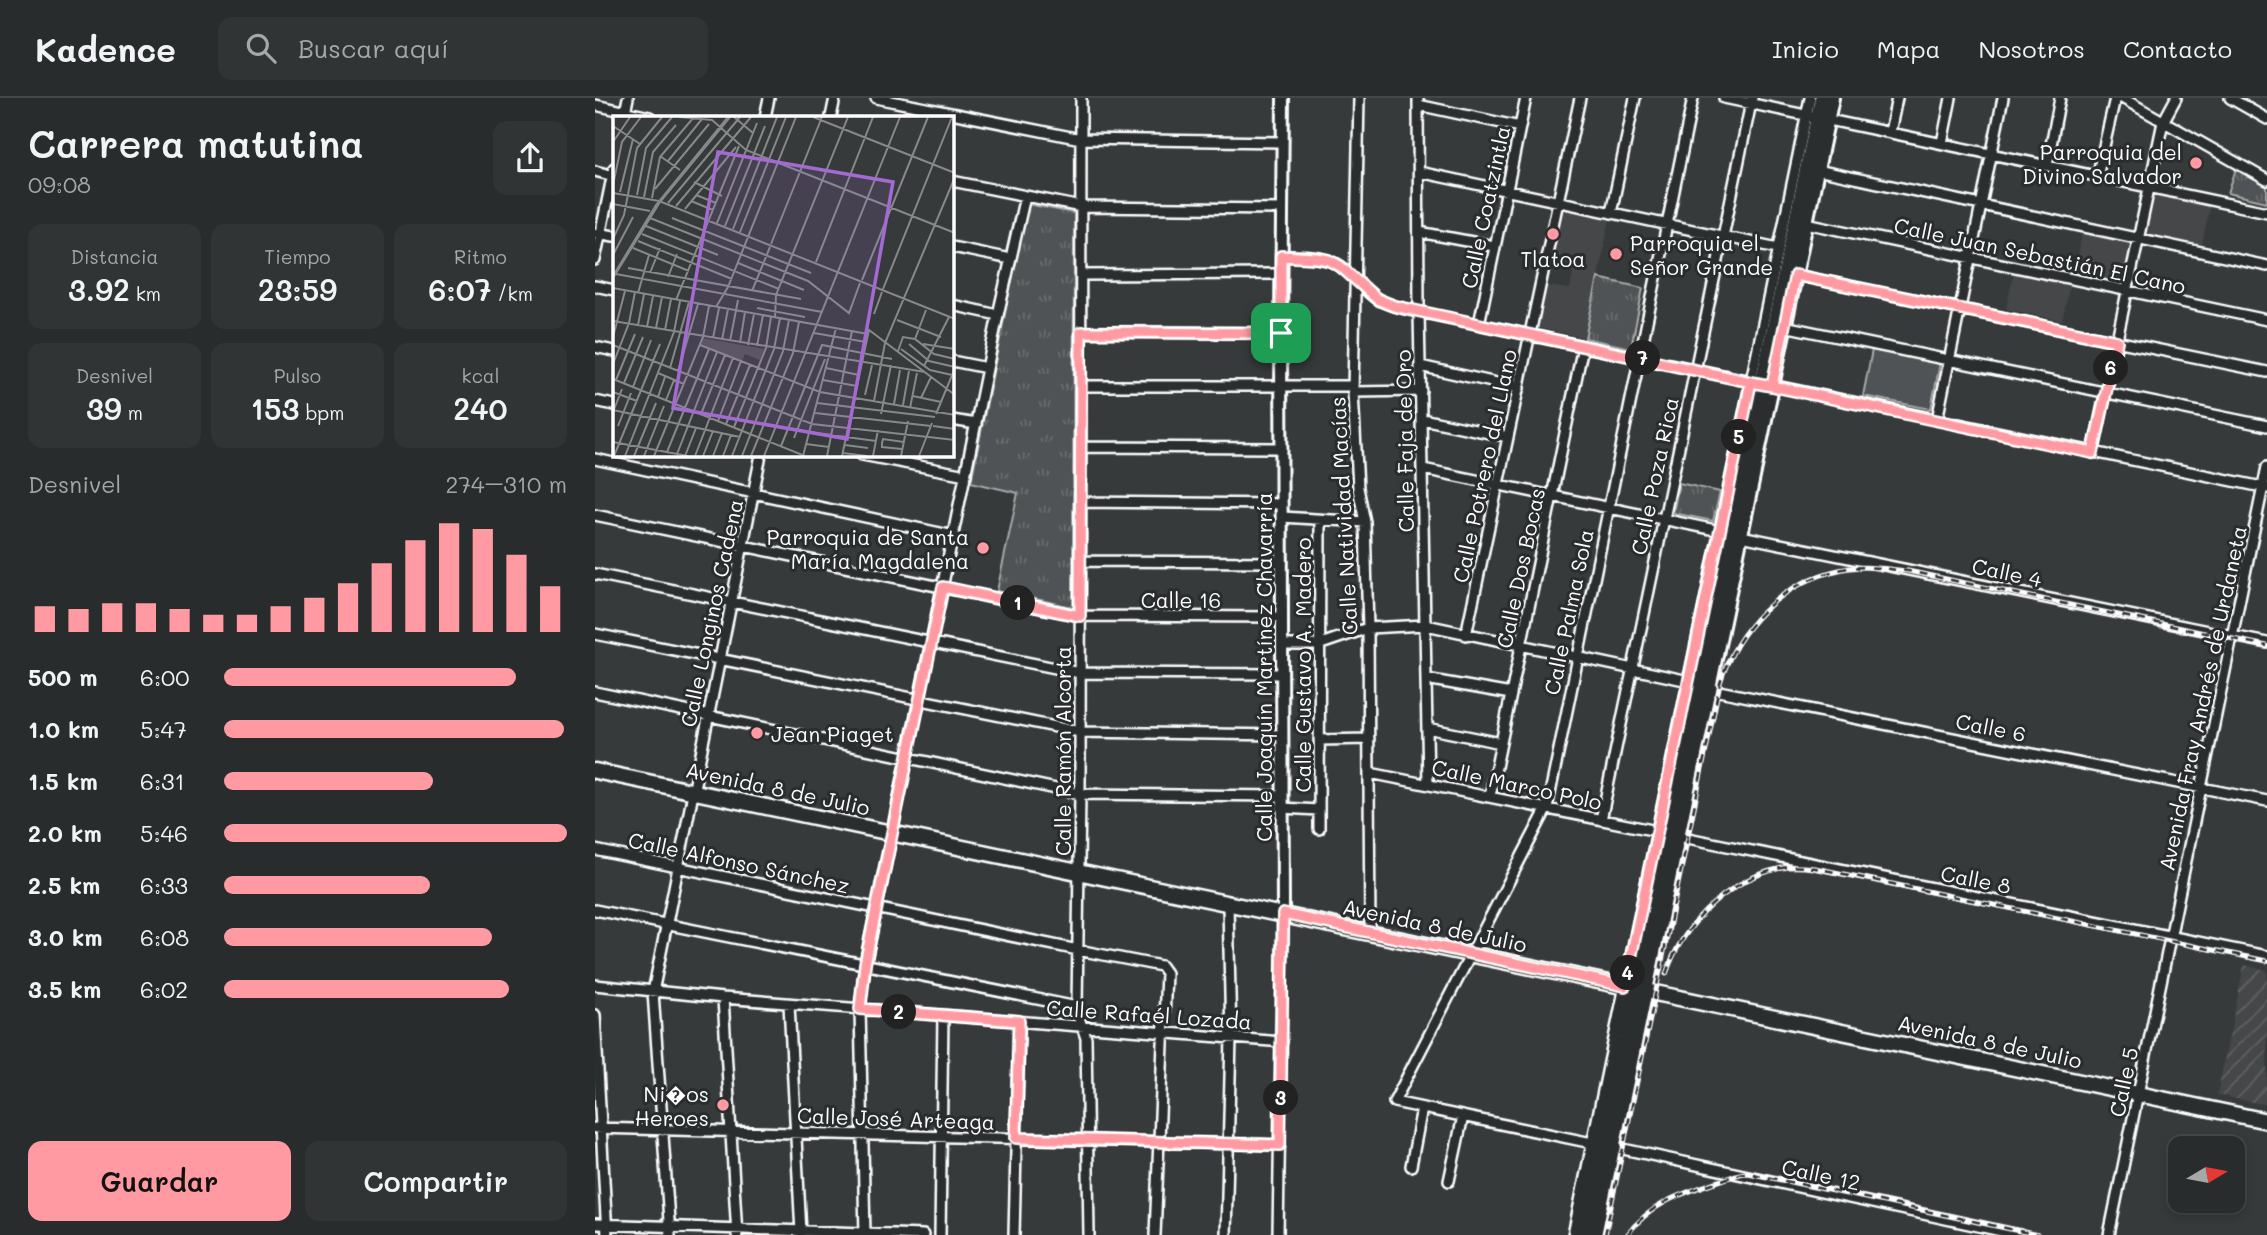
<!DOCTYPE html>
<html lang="es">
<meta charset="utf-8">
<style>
body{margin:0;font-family:Mali,sans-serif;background:#313434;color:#f1f3f6;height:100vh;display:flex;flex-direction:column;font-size:26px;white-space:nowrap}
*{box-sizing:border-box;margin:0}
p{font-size:23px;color:#a5a7a9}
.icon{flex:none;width:38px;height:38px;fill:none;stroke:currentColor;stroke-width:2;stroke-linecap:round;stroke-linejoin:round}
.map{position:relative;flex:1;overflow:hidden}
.sheet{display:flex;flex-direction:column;background:#292c2c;width:595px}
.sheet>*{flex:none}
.needle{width:46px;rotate:80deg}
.fabs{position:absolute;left:1573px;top:1038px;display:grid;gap:14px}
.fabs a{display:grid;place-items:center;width:77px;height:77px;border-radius:14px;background:#292c2c;box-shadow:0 4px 10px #0003,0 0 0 2px #454848;font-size:35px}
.pin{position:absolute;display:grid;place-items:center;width:60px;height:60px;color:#fff;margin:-30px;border-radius:14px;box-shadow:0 4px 10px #0006}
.km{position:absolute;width:35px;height:35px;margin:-18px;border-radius:50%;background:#222;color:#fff;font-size:19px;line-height:35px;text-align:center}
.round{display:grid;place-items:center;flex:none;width:74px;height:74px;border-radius:14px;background:#313434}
.head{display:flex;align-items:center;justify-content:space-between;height:119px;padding:0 28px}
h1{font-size:38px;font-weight:600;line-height:52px}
.metrics{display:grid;grid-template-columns:repeat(3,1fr);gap:10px;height:119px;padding:7px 28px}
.metrics div{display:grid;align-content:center;border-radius:14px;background:#313434;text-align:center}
.metrics b{font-size:30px;font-weight:600}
.metrics small{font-size:19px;font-weight:400}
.metrics p{font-size:19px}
.chart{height:196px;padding:14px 28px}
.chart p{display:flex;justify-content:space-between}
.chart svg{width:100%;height:126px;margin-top:7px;stroke:#ff9aa2;stroke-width:6}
.button{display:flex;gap:14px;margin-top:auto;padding:14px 28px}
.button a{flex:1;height:80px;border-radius:14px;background:#ff9aa2;color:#111;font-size:28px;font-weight:600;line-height:80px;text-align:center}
.button a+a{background:#313434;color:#f1f3f6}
ul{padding:0 28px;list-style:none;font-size:23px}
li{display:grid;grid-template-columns:112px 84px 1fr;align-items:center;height:52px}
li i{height:18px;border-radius:9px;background:#ff9aa2}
header{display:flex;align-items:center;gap:42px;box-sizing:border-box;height:98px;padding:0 35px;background:#292c2c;border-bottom:2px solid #454848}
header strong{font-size:33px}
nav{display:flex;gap:38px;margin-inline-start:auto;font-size:24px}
.search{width:490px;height:63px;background:#313434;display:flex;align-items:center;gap:18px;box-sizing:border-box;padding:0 24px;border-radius:14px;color:#a5a7a9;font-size:26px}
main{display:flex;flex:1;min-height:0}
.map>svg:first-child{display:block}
.built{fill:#444748}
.industrial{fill:url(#industrial-furrows)}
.green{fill:#505354;stroke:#a8a9aa;stroke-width:2}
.park{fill:url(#park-tufts);stroke:#a8a9aa;stroke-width:2}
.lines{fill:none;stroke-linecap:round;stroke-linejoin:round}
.minor-casing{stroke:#fff;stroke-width:14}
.tertiary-casing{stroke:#fff;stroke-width:16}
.secondary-casing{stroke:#fff;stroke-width:18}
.primary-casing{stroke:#fff;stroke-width:19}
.minor{stroke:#2a2d2e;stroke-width:9}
.tertiary{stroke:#2a2d2e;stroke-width:10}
.secondary{stroke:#2a2d2e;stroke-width:12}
.primary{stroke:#2a2d2e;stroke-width:14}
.rail-casing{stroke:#fff;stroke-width:5}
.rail{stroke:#2a2d2e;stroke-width:2.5;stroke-dasharray:8;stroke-linecap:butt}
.route-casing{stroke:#fff;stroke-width:14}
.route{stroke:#ff9aa2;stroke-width:9}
.poi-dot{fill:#ff9aa2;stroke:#2a2d2e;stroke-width:2.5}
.labels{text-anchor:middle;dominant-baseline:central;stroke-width:6;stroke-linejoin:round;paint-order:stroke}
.poi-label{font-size:21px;fill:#fff;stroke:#2a2d2e;text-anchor:end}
.street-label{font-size:21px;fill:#fff;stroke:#2a2d2e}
.inset-road{fill:none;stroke:#878989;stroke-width:2}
.view{fill:#a36bd2;fill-opacity:0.15;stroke:#a36bd2;stroke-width:3.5}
.inset-edge{fill:none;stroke:#fff;stroke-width:3.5}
</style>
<header>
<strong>Kadence</strong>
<div class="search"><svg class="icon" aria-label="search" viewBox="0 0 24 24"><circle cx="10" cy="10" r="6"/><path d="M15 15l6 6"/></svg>Buscar aquí</div>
<nav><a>Inicio</a><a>Mapa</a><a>Nosotros</a><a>Contacto</a></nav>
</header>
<main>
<section class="sheet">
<div class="head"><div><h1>Carrera matutina</h1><p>09:08</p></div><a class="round"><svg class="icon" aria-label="share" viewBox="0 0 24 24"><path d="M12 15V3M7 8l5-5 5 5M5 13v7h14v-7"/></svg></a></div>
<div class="metrics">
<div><p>Distancia</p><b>3.92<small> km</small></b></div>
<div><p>Tiempo</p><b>23:59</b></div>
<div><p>Ritmo</p><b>6:07<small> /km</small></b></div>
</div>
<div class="metrics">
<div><p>Desnivel</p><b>39<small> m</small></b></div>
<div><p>Pulso</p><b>153<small> bpm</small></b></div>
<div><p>kcal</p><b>240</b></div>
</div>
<div class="chart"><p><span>Desnivel</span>274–310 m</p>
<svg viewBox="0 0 160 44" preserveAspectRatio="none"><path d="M5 44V35M15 44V36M25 44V34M35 44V34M45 44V36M55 44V38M65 44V38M75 44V35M85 44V32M95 44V27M105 44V20M115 44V12M125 44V6M135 44V8M145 44V17M155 44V28"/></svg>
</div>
<ul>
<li><b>500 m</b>6:00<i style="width:85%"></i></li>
<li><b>1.0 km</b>5:47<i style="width:99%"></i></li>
<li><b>1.5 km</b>6:31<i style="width:61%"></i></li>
<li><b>2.0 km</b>5:46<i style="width:100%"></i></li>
<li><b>2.5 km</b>6:33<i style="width:60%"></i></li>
<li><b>3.0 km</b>6:08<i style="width:78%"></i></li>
<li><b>3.5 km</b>6:02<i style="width:83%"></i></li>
</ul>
<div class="button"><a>Guardar</a><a>Compartir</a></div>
</section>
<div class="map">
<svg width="1672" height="1137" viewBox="0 0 1672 1137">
<defs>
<pattern id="industrial-furrows" width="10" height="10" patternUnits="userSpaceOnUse" patternTransform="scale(1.75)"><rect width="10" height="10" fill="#444748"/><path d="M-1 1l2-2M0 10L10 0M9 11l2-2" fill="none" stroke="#606363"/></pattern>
<pattern id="park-tufts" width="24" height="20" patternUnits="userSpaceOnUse" patternTransform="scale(1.75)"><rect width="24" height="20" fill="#505354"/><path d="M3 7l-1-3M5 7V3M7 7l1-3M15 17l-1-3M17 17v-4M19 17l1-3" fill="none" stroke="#6a6d6e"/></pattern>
</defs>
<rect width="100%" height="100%" fill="#373a3b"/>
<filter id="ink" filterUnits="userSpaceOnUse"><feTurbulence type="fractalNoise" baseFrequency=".0143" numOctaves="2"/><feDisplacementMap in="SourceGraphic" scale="14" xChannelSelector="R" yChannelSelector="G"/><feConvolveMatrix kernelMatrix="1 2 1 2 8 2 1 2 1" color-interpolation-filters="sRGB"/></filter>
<g filter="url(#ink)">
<path class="built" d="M1559 95 1615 107 1607 147 1551 135Z
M968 111 1015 121 990 240 943 230 952 188 975 191 978 175 956 170Z
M1487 135 1535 144 1527 186 1479 176Z
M1419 174 1475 186 1467 223 1411 211Z"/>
<path class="industrial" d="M1649 867 1672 872V1007L1622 997Z"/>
<path class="green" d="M1277 252 1345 265 1336 311 1268 298Z"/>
<path class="park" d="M1641 71 1672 88V104L1633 95Z
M432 106 479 115 478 509 402 493 423 395 376 384Z
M1003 180 1048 190 1036 250 990 240Z
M1084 385 1125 394 1118 423 1078 415Z"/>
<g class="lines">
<g class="minor-casing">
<path id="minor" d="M281 0 486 41 687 44
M486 0 485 696 482 909 483 917 491 940 494 1137
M764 0 758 294 763 390 770 424 773 530 775 835
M823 0 824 214 833 686
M1129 0 1672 114
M1527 0 1672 82
M1635 0 1672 21
M0 7 55 19
M823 7 925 29
M29 19 33 0
M170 19 174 0
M236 19 240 0
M1295 34 1302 0
M1347 45 1356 0
M1452 68 1465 0
M1222 72 1672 168
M0 73 19 78
M824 74 1183 150
M1502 79 1520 0
M357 83 486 109 687 111
M1016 115 1040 0
M1211 125 1672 222
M824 134 899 148
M2 135 19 138
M357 149 415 161
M686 158C702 159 720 157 735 163 755 170 765 190 782 201 795 208 810 211 824 214L1672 390
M0 162 19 70
M486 177 686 176
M1200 177 1672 274
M0 188 19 192
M357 207 403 217
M884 226 931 0
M1189 228 1672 328
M486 234 686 235
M0 249 19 253
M357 263 392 270
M825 268 924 290
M486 288H758
M758 294 826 293
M0 303 19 307
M827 321 913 339
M357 322 381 326
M1342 322 1408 0
M486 349 687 350
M1498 355 1568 24 1581 0
M267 357 371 377
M0 361 359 438
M828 371 1125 433
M485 404 687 406
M0 417 485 518 687 519
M687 419 770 424
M1146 438 1672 545
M485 463 687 464
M0 476 485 575 687 576
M0 536 485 634 686 637
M871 537 985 0
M687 547H723L773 530 831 527 1094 583 1114 591 1672 703
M831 581 916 596
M0 594 485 696 686 698
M832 630 906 645
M724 642 774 641
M775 675 1062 733
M895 698 988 248
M686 710 724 712
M1006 722 1157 0
M724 731 725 422
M1083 738 1672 858
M0 752 483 852 566 868 571 875 560 1137
M0 812 482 909
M0 887 128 900 687 944
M128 900 142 1137
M194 906 206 1135
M0 917 12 1137
M0 1030 685 1047
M997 1045 799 1004 952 710 1098 0
M1019 1049 1425 1137
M816 1068 827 1010
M854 1083 868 1018
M0 1126 328 1137
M75 1137 58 894 166 357
M270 1137 265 911 270 866 403 217 430 98
M345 1137 348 918
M419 1137 424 924
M631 1137 636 940 633 806
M683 1137 688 816
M978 1137 1215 0
M1514 1137 1672 369"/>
</g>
<g class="tertiary-casing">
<path id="tertiary" d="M688 0 686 235 688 816"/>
</g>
<g class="secondary-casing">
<path id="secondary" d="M988 1137 1226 0
M1000 1137 1237 0"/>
</g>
<g class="primary-casing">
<path id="primary" d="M0 673 1672 1023"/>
</g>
<use href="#minor" class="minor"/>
<use href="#tertiary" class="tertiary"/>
<use href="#secondary" class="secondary"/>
<use href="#primary" class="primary"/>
<g class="rail-casing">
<path id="rail" d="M1071 876C1088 825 1137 777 1193 769 1201 768 1211 769 1220 770L1672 863
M1010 1137 1125 585C1142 530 1186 485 1244 472 1266 466 1290 471 1313 473L1672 548
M1032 1137C1056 1104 1091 1094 1127 1082 1137 1079 1142 1075 1153 1075L1443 1137"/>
</g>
<use href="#rail" class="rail"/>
</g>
</g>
<g class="lines" filter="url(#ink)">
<g class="route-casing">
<path id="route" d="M686 235 486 234 485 518 348 489 270 866 265 911 424 923 421 1040 685 1047 688 816 1030 888 1156 284 1177 288 1200 177 1522 243 1498 355 1177 288 1156 284 799 208 782 201 745 168 734 162 722 160 686 158V235"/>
</g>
<use href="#route" class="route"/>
</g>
<g class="poi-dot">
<circle cx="1601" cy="65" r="7"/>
<circle cx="958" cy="136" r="7"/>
<circle cx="1021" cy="156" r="7"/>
<circle cx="388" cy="450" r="7"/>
<circle cx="162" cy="635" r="7"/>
<circle cx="128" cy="1007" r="7"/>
</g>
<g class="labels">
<g class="poi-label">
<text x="1587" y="53">Parroquia del<tspan x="1587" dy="24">Divino Salvador</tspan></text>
<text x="1035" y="144" text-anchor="start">Parroquia el<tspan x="1035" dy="24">Señor Grande</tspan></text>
<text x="958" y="160" text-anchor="middle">Tlatoa</text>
<text x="374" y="438">Parroquia de Santa<tspan x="374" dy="24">María Magdalena</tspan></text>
<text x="176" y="635" text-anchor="start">Jean Piaget</text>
<text x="114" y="995">Ni�os<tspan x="114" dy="24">Heroes</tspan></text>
</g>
<g class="street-label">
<text transform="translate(890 109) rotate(-78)">Calle Coatzintla</text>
<text transform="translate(1445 157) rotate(12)">Calle Juan Sebastián El Cano</text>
<text transform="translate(809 343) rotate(-91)">Calle Faja de Oro</text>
<text transform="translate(889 368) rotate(-78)">Calle Potrero del Llano</text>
<text transform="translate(1059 378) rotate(-78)">Calle Poza Rica</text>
<text transform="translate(748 418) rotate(-93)">Calle Natividad Macías</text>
<text transform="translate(925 470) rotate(-78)">Calle Dos Bocas</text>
<text transform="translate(1412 474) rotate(12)">Calle 4</text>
<text x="586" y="501">Calle 16</text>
<text transform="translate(973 514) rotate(-78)">Calle Palma Sola</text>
<text transform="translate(116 515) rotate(-78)">Calle Longinos Cadena</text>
<text transform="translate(707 567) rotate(-90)">Calle Gustavo A. Madero</text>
<text transform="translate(668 569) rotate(-90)">Calle Joaquín Martínez Chavarría</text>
<text transform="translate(1607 600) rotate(-78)">Avenida Fray Andrés de Urdaneta</text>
<text transform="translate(1396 629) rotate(11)">Calle 6</text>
<text transform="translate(467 653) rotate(-90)">Calle Ramón Alcorta</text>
<text transform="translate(922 686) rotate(12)">Calle Marco Polo</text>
<text transform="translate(183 690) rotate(12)">Avenida 8 de Julio</text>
<text transform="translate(144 764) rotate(12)">Calle Alfonso Sánchez</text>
<text transform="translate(1381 781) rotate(11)">Calle 8</text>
<text transform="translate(840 827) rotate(12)">Avenida 8 de Julio</text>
<text transform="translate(554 916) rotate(4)">Calle Rafaél Lozada</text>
<text transform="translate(1395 943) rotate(12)">Avenida 8 de Julio</text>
<text transform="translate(1528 984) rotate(-78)">Calle 5</text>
<text transform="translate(301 1020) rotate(2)">Calle José Arteaga</text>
<text transform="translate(1226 1076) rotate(12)">Calle 12</text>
</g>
</g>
<g transform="translate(18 18)">
<rect width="341" height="341" fill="#373a3b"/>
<path d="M90 222 151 233 147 244 132 238 129 245 88 229Z" fill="#505354"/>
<path class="inset-road" d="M66 1 99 4 133 34 342 117M121 1 140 17M200 1 342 57M0 10 27 28M0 26 17 1M47 40 67 54M55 45 89 3M81 66 109 80M0 69 9 26 28 1M42 73 96 8M7 76 20 23M0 77 46 85 342 203M24 79 33 32 59 1M83 79 103 87M31 81 40 36 63 9M39 82 47 41 81 1M78 85 100 94M55 87 127 1M0 88 37 95M63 90 138 1M72 93 123 31M37 102 195 165 236 197 247 167M59 102 198 157M104 107 144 7M33 110 105 139M112 110 152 10M120 113 164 1M127 116 173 1M29 118 166 173M0 123 11 99 24 32 49 1M25 125 119 163M158 128 209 1M20 132 76 155M0 139 20 101M203 146 260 1M125 147 191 174M15 152 188 183M37 157 47 132M3 158 209 196M0 160 43 89 115 1M55 161 64 138M0 162 47 86 117 1M249 164 315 1M0 172 255 218M270 173 339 1M139 175 157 131M25 177 36 139M63 184 126 30M103 191 115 171 183 1M144 192 192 201M261 198 269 176M162 202 163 179 235 1M284 204 328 221M0 205 312 256M25 209 31 178M34 211 40 180M43 212 49 181M52 214 58 183M201 217 253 226M0 221 12 175M100 222 106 192M302 223 313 194M109 224 115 193M117 225 125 184M127 227 132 196M296 228 316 245 342 251M310 228 342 233M0 229 199 308 342 324M87 229 207 276 342 299M135 229 141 198M144 230 150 199M288 233 317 254 339 259M285 235 290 221 302 223 321 238 342 243M0 248 16 207 22 176M311 250 336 201M57 252 76 186M213 252 246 259M65 255 85 188M45 257 71 268M0 263 192 340M3 264 22 218M210 264 244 270M11 267 30 221M20 271 38 224M0 276 24 285M252 279 259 249M300 280 328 286M45 281 52 261M308 282 318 261M53 284 61 264M261 285 272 227 342 61M204 287 322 301M281 288 287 254M290 289 296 255M297 292 304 257M0 294 127 321M0 296 9 273M202 297 318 310M88 298 112 239M268 298 278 249M323 298 342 252M105 305 128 245M113 308 137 249M5 310 18 277M320 310 342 313M121 311 153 232 158 201M196 316 263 325M181 322 212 243M0 326 75 340M193 328 216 331M232 329 255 332M168 330 209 229 279 243M289 333 269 331V327L270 323 291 326M54 336 96 233M230 337 254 340M64 338 104 236M1 340 47 228M12 340 61 216 67 185M21 340 43 287M31 340 51 290M41 340 90 221 96 190M72 340 83 312M82 340 120 242M90 340 100 315M100 340 109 317M110 340 118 319M119 340 161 233 167 202M129 340 170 235 176 204M138 340 180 237 186 206M151 340 287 1M190 340 223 212M214 340 239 215M229 340 256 214 342 279M260 340 265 314M288 340 295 305M306 340 319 307"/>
<path class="view" d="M105 36 280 66 234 323 60 292Z"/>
<rect width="341" height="341" class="inset-edge"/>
</g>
</svg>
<div class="fabs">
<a><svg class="needle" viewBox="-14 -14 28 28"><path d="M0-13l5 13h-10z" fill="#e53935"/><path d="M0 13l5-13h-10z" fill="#a5a7a9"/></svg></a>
</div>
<div class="pin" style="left:686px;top:235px;background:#1e9e55"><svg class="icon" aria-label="arrive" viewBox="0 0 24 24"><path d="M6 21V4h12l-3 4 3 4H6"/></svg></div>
<b class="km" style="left:423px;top:505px">1</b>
<b class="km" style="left:304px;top:914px">2</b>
<b class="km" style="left:686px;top:1000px">3</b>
<b class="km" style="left:1033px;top:875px">4</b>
<b class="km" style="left:1144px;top:339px">5</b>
<b class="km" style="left:1516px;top:270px">6</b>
<b class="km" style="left:1048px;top:260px">7</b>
</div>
</main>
